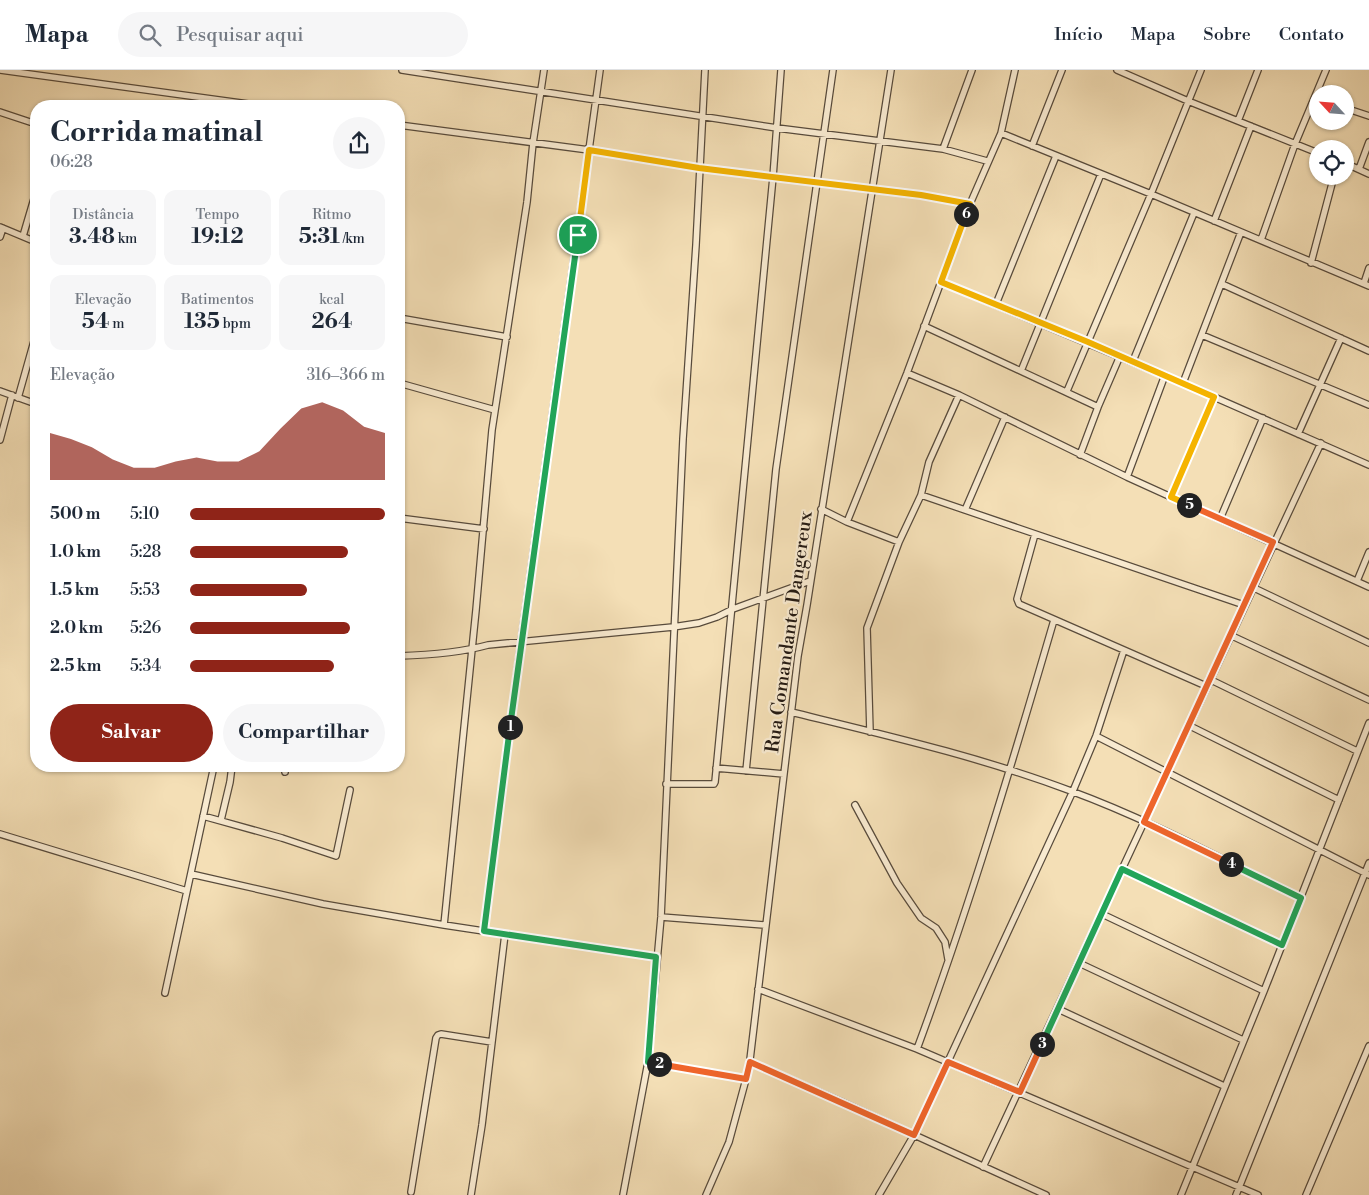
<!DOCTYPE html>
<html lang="pt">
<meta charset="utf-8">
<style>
body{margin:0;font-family:"Libre Bodoni",serif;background:#f6f6f7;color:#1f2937;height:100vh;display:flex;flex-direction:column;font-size:19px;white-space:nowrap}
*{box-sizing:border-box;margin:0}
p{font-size:16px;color:#747a83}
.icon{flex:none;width:28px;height:28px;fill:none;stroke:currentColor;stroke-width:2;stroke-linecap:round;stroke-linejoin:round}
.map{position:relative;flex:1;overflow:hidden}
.sheet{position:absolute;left:30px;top:30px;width:375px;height:672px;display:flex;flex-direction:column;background:#fff;border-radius:20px;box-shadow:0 1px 4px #0004}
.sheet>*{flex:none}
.needle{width:32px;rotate:296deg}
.tools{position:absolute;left:1309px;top:15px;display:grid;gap:10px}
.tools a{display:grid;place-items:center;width:45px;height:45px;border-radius:50%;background:#fff;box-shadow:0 1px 4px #0004;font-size:25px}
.pin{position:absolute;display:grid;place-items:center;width:42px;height:42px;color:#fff;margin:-21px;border:2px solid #fff;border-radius:50%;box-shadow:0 1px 5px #0007}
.km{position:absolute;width:25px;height:25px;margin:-12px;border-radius:50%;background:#222;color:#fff;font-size:14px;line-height:25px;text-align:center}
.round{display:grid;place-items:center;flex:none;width:52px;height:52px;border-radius:26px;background:#f6f6f7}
.summary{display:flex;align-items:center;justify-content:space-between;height:85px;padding:0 20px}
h1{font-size:28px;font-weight:700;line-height:38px}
.metrics{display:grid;grid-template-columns:repeat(3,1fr);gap:8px;height:85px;padding:5px 20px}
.metrics div{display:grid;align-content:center;border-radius:12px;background:#f6f6f7;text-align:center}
.metrics b{font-size:21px;font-weight:700}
.metrics small{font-size:14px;font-weight:400}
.metrics p{font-size:14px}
.chart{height:140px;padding:10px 20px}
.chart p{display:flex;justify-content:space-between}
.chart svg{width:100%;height:90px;margin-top:5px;fill:#8f2418;opacity:.7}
.primary-button{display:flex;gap:10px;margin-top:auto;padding:10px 20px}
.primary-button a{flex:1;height:58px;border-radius:30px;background:#8f2418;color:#fff;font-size:20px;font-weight:700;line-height:58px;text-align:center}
.primary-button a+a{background:#f6f6f7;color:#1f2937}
ul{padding:0 20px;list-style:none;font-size:16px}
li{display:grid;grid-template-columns:80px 60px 1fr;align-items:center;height:38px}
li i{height:12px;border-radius:6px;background:#8f2418}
header{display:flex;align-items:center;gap:30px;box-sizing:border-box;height:70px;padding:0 25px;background:#fff;border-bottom:1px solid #e0e1e3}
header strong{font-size:24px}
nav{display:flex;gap:28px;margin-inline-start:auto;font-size:18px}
.search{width:350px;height:45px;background:#f6f6f7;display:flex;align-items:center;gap:12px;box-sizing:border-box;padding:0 18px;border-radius:28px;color:#747a83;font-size:19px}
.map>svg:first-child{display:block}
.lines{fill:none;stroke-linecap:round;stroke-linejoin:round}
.street-casing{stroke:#584b3c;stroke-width:8}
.street{stroke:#f8ead0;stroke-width:5.5}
.split-1-casing{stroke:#fff;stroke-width:10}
.split-2-casing{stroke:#fff;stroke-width:10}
.split-3-casing{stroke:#fff;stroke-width:10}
.split-4-casing{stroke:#fff;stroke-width:10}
.split-5-casing{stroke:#fff;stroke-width:10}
.split-6-casing{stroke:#fff;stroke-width:10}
.split-7-casing{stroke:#fff;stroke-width:10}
.split-1{stroke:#22a559;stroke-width:6}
.split-2{stroke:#22a559;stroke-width:6}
.split-3{stroke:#f0652b;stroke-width:6}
.split-4{stroke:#22a559;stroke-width:6}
.split-5{stroke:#f0652b;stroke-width:6}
.split-6{stroke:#f5b400;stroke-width:6}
.split-7{stroke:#f5b400;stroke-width:6}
.labels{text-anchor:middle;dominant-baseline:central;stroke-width:4.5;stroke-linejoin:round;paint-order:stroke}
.street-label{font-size:19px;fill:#241a13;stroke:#f8ead0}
</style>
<header>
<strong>Mapa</strong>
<div class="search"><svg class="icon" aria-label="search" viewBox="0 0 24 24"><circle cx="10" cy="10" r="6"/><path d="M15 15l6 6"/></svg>Pesquisar aqui</div>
<nav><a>Início</a><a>Mapa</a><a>Sobre</a><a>Contato</a></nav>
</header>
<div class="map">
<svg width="1369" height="1125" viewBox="0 0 1369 1125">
<rect width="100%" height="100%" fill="#f4dfb6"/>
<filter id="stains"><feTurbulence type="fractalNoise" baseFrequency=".004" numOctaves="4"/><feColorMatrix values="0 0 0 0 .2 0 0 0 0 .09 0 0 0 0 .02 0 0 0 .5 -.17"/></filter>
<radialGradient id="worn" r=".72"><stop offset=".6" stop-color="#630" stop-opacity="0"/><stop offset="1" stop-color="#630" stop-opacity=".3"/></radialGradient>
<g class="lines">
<g class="street-casing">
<path id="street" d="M0 0 263 36
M402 0 777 58 943 79 987 91
M1117 0 1188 31 1318 83
M1345 38 1369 46
M0 42 36 54
M1238 51 1258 0
M399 55 589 80 699 98 921 125 970 134
M1001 63 1151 124 1369 216
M1032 76 1062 0
M943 79 972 0
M1345 93 1369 104
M1359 99 1369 72
M1214 151 1251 56
M0 157 36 172
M23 166 36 122
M0 167 3 158
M1261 170 1295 74 1326 0
M1311 193 1334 106
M941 212 1173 309 1369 395
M1364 213 1369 198
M1222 214 1369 281
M996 234 1056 86
M399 248 507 267
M924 256 1098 337 1080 385
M1202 265 1369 335
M1133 291 1194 143
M1021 301 1101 104
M907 303 959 325 1127 407 1369 517
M399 313 495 340
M1183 313 1241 162
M0 321 36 334
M1067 321 1151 124 1201 0
M18 328 36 264
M1098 337 1120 286
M1298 364 1341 268
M0 370 12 325
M1127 407 1165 305
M921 425 1244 535
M1171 427 1214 327
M821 439 847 452 899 472
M965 440 1005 347
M399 448 484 459
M1220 449 1263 348
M847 452 907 303 970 134 1001 63 1015 0
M1035 464 1017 529 1019 534 1206 616
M1357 511 1369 482
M1252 517 1369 573
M1230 565 1369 630
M399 586C429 585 459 583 488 575L673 557 699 553 717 547 733 539 810 511
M1209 609 1357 681
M791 642C885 665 981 687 1071 721 1150 750 1225 791 1301 828
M1188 655 1339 730
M870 662 867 558 899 472 921 425 929 392 959 325
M1096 666 1369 805
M284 696 285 702
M716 698 784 704
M746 701 776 399 833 0
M666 714H714L715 712 773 107 781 0
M855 735 897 813 921 848 936 858 945 872 948 889
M203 746 282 768 336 786 350 720
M221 750 230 712 232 696
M0 764 187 821
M1122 799 1282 875
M191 804 323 834 444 855 656 887
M1102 844 1264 921
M661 847 765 855
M444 855 476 540 492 360 527 132 533 73 544 0
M484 861 521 572 600 0
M1079 893 1243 970
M758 919 917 979 1258 1125
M165 923 214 696
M1058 939 1224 1016
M917 979C969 838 1012 694 1054 550
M648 992 746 1009
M750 992 842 1032 1046 1125
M983 1097 1321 373
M411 1122 436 968 438 965 441 964 492 972
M471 1125 482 1055 505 864
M623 1125 648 992 661 847 683 369 696 175 705 0
M706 1125 729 1072 749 998 798 586 807 535 891 0
M879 1125 914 1065 1073 721 1096 666 1124 580
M1181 1125 1264 921 1369 653
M1236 1125 1369 793
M1306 1125 1369 976"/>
</g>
<use href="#street" class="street"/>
</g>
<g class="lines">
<g class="split-1-casing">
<path id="split-1" d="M510 657 578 165"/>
</g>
<g class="split-2-casing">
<path id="split-2" d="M510 657 484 861 656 887 648 992 659 994"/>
</g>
<g class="split-3-casing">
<path id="split-3" d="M659 994 746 1009 750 992 914 1065 948 992 1020 1022 1042 974"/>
</g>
<g class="split-4-casing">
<path id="split-4" d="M1042 974 1122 799 1282 875 1301 828 1231 794"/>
</g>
<g class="split-5-casing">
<path id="split-5" d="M1189 435 1273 472 1144 752 1231 794"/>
</g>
<g class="split-6-casing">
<path id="split-6" d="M966 144 941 212 1088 272 1214 327 1171 427 1189 435"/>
</g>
<g class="split-7-casing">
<path id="split-7" d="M578 165 589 80 699 98 921 125 970 134 966 144"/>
</g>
<use href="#split-1" class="split-1"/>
<use href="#split-2" class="split-2"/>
<use href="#split-3" class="split-3"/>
<use href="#split-4" class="split-4"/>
<use href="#split-5" class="split-5"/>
<use href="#split-6" class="split-6"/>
<use href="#split-7" class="split-7"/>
</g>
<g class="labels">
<g class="street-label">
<text transform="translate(789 562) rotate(-82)">Rua Comandante Dangereux</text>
</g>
</g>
<rect width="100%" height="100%" filter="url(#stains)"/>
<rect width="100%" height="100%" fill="url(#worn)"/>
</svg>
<div class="tools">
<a><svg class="needle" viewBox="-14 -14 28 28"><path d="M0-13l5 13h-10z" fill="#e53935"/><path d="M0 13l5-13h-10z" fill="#747a83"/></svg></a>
<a><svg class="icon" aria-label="locate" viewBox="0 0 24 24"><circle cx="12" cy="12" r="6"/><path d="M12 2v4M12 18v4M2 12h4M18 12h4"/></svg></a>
</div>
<div class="pin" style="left:578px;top:165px;background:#1e9e55"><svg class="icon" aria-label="arrive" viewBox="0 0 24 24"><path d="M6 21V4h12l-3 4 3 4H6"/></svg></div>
<b class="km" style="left:510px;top:657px">1</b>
<b class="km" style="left:659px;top:994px">2</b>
<b class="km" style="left:1042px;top:974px">3</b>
<b class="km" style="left:1231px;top:794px">4</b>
<b class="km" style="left:1189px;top:435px">5</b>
<b class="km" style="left:966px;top:144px">6</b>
<section class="sheet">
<div class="summary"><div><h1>Corrida matinal</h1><p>06:28</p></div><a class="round"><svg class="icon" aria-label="share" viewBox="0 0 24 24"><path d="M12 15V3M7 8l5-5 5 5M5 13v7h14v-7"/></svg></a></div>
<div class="metrics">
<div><p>Distância</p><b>3.48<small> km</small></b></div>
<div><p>Tempo</p><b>19:12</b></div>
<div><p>Ritmo</p><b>5:31<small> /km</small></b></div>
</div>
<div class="metrics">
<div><p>Elevação</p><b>54<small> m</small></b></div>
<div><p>Batimentos</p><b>135<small> bpm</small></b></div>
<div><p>kcal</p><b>264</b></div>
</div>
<div class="chart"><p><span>Elevação</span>316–366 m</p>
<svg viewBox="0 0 160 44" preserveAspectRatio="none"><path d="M0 44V21L10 24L20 28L30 34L40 38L50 38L60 35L70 33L80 35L90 35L100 30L110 19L120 9L130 6L140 10L150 18L160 21V44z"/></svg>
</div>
<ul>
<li><b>500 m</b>5:10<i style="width:100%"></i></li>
<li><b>1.0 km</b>5:28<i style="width:81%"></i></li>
<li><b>1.5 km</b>5:53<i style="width:60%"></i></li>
<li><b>2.0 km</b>5:26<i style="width:82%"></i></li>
<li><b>2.5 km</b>5:34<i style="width:74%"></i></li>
</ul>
<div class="primary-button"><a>Salvar</a><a>Compartilhar</a></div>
</section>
</div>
